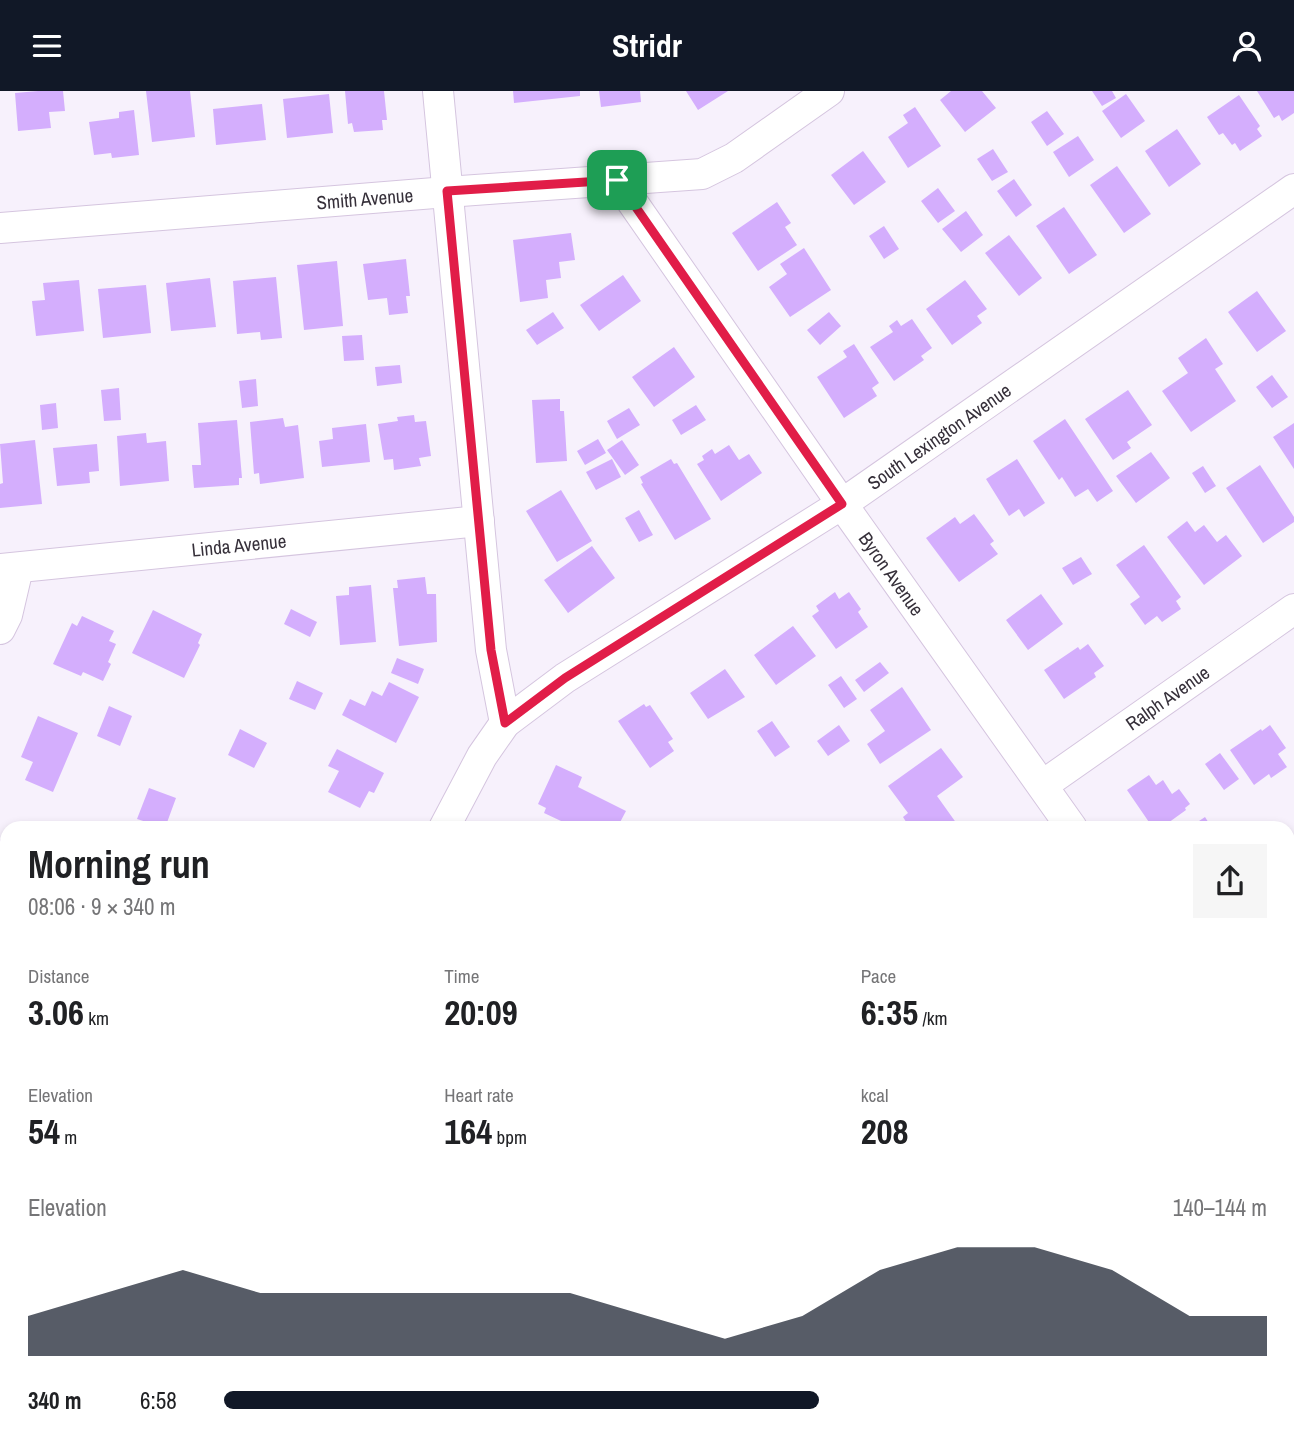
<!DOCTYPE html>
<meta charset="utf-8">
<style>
body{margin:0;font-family:"Archivo Narrow",sans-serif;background:#f6f6f6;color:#202124;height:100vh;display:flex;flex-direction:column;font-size:26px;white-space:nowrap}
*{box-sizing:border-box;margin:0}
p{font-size:23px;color:#757577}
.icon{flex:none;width:38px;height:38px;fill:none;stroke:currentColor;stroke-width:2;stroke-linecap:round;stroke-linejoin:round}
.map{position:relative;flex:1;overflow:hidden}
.drawer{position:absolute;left:0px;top:730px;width:1295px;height:621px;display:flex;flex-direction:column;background:#fff;border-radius:21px 21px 0 0;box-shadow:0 4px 10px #0003}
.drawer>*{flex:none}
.pin{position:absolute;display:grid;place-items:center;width:60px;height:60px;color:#fff;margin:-30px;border-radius:14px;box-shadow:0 4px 10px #0006}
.round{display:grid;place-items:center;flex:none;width:74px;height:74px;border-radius:0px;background:#f6f6f6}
.overview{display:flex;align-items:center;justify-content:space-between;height:119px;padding:0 28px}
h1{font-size:38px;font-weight:700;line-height:52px}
.stats{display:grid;grid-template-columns:repeat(3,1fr);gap:10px;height:119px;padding:7px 28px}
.stats div{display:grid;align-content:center}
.stats b{font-size:35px;font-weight:700}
.stats small{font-size:19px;font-weight:400}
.stats p{font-size:19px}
.chart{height:196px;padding:14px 28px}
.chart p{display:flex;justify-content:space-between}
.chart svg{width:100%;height:126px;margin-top:7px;fill:#111827;opacity:.7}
ul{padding:0 28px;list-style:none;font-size:23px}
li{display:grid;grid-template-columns:112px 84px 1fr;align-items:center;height:52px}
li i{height:18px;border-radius:9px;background:#111827}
header{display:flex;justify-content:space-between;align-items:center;height:91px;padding:0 28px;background:#111827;color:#fff;font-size:32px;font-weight:700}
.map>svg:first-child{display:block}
.green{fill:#a8e6c3}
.building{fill:#d4aefd}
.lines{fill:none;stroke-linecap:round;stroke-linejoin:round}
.minor-casing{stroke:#d5c5df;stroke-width:32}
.path{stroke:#b8b2bd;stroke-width:4.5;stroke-dasharray:3.5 5;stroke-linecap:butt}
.minor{stroke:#fff;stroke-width:30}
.route-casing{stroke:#fff;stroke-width:14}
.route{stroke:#e11d48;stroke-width:9}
.labels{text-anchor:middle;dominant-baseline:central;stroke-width:5;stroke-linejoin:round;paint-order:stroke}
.street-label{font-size:19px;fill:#36303a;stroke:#f7f1fc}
</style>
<header><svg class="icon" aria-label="menu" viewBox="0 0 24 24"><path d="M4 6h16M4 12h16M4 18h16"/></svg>Stridr<svg class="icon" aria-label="person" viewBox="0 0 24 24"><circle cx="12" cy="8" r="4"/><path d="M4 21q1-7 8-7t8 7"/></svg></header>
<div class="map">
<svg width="1294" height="1350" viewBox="0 0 1294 1350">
<rect width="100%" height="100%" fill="#f7f1fc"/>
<path class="green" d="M7 991V1344H98L95 1350H0V999Z"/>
<path class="building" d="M38 0H63L65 20 49 21 51 37 18 40 15 2Z
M146 0H190L195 46 152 51Z
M345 0H384L387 29H382L383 39 354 41 352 32 348 33Z
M513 0H580V5L514 12Z
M599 0H640L641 11 601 16Z
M686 0H728L698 19Z
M951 0H982L996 17 965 41 940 9Z
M1092 0H1112L1116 7 1102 15Z
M1257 0H1294V22L1282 30 1279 24 1274 27Z
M329 3 333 42 287 47 283 8Z
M1126 3 1145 30 1121 47 1102 20Z
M1239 4 1260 35 1257 38 1262 45 1240 60 1235 52 1232 54 1223 42 1219 44 1207 26Z
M262 13 266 49 216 54 213 18Z
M915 16 941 55 908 77 888 46 908 32 903 24Z
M134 19 139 64 112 67 111 62 94 64 89 31 119 27V21Z
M1047 20 1064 43 1047 55 1031 31Z
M1177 38 1201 73 1169 96 1145 60Z
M1078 45 1094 69 1069 86 1053 61Z
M993 58 1008 81 992 90 977 68Z
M863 60 886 91 854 114 831 84Z
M1117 75 1151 123 1124 142 1090 94Z
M1014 88 1032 114 1016 126 997 100Z
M938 97 955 120 938 132 921 110Z
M777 111 791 132 785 136 797 154 758 180 732 142Z
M1064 116 1097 164 1069 183 1036 135Z
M966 120 983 144 961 161 942 138Z
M884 135 899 158 884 168 869 145Z
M571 142 575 169 559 171 561 187 546 189 548 207 520 211 513 149Z
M1009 144 1042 187 1019 205 985 162Z
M804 157 831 199 790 226 769 196 787 183 780 173Z
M406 168 410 205H406L408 222 389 224 387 207 368 209 363 173Z
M337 170 343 235 304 239 297 174Z
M623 184 641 210 599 240 580 214Z
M276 186 282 247 261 249 260 241 237 243 233 190Z
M210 187 216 236 171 240 166 192Z
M79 189 84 240 36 245 32 210 45 209 43 192Z
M965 189 987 218 977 225 982 232 952 254 926 218Z
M146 194 151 242 103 247 98 198Z
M1257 200 1286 240 1257 261 1228 221Z
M553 221 564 237 537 254 526 239Z
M829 221 841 235 820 254 807 239Z
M912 228 932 257 921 265 924 269 894 290 870 256 893 241 889 235 897 229 901 235Z
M362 244 364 269 344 270 342 245Z
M1206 247 1223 273 1215 278 1236 310 1191 341 1162 300 1188 282 1178 267Z
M854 253 879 292 872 297 877 305 844 327 817 286 847 266 843 260Z
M674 256 695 286 654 316 632 286Z
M400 274 402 292 377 295 375 276Z
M1272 284 1288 306 1272 317 1256 296Z
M256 288 258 315 242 317 239 290Z
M119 297 121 329 104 330 101 299Z
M1128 299 1152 334 1127 351 1131 357 1113 369 1085 328Z
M560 308V320H564L567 370 536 372 532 309Z
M56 312 58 337 42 339 40 314Z
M696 314 706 329 681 344 672 329Z
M629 317 640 334 617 348 607 330Z
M414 324 415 331 426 330 431 365 419 367 421 375 394 379 393 368 384 369 378 333 398 330 397 326Z
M283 327 285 336 298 334 304 387 260 393 259 382 254 383 250 331Z
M1065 328 1113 400 1097 411 1088 398 1075 406 1062 386 1059 389 1033 350Z
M237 329 242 387H239V394L194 397 192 374H201L198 332Z
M1294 332V378L1273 346Z
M366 333 370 371 322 376 319 350 333 348 332 337Z
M146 342 147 352 166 350 169 390 120 395 117 345Z
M598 348 606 362 585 374 577 360Z
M35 349 42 413 0 417V393L3 392 0 353Z
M622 349 639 374 625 384 607 359Z
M97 353 99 380 89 381 90 392 57 395 53 357Z
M729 354 739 369 749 363 762 382 721 410 697 373 704 369 702 365 712 358 715 363Z
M1151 361 1170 387 1136 412 1116 385Z
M612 368 621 386 596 399 586 381Z
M671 368 674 373 677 372 711 428 675 449 641 393 643 392 640 386Z
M1017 368 1045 412 1024 426 1019 418 1009 425 986 388Z
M1260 374 1294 426V431L1263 452 1226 397Z
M1203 375 1216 395 1205 402 1192 382Z
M561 399 592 450 557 471 526 420Z
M639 419 653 444 639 451 625 427Z
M974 423 994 450 990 453 998 463 959 491 926 447 955 426 960 433Z
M1187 430 1195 441 1204 434 1217 451 1226 444 1242 465 1204 494 1167 446Z
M1144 454 1181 506 1176 510 1181 518 1162 531 1157 525 1145 534 1130 513 1140 506 1116 474Z
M592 455 615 487 568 522 544 489Z
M1081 466 1092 483 1073 494 1062 477Z
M425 486 427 503H436L437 551 399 555 393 497H398L397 489Z
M371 494 376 551 340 554 336 505 349 504V496Z
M835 501 839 508 849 501 861 518 858 521 868 536 836 558 812 525 819 520 816 515Z
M1041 503 1063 533 1028 559 1006 529Z
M291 518 317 531 310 546 284 533Z
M153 519 202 543 198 552 200 554 184 587 132 562Z
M82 525 114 540 109 550 116 553 108 571 111 573 103 590 83 581 81 585 53 573 72 532 77 535Z
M793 535 816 565 776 594 754 564Z
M1088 553 1104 575 1094 582 1096 586 1064 608 1044 579 1078 556 1080 559Z
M397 567 424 578 418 593 391 582Z
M880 571 889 582 864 601 855 589Z
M725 578 745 606 708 628 690 602Z
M841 585 857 608 844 617 828 594Z
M297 590 323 602 315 619 289 608Z
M389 591 419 606 396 652 342 624 350 608 365 615 372 600 382 605Z
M902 596 931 639 880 673 867 653 885 640 870 619Z
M644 613 646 616 650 614 673 648 668 651 674 660 650 677 618 630Z
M109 615 132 625 120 655 97 645Z
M38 625 78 642 53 701 25 689 33 671 21 666Z
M772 630 790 656 775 666 757 640Z
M839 634 850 650 828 665 817 650Z
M1270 634 1286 657 1278 663 1287 676 1271 687 1269 683 1254 694 1230 659 1261 638 1262 640Z
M240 638 267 652 254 677 228 664Z
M941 657 963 686 937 705 957 733 952 737H910L903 726 908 722 888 695Z
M337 658 384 682 374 702 369 700 360 717 328 701 339 680 328 675Z
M1220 662 1239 688 1224 699 1205 673Z
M556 674 582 686 578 696 626 720 617 737H576L544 722 546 717 538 713Z
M1149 684 1156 694 1163 689 1172 703 1179 698 1190 713 1185 717 1186 719 1161 737H1153L1127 699Z
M149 697 176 707 165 737 137 728Z
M1205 726 1212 737H1185L1195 730 1196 732Z
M3 743 7 745V825L0 821V750Z
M1288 854 1294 863V886L1288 890Z
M1288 1221 1294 1224 1293 1268 1288 1266Z
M443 1344H497L494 1350H440Z
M686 1344H754L751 1350H684Z
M928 1344H978L977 1347 984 1350H925Z
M1183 1344H1237L1234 1350H1180Z"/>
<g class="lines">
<g class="minor-casing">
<g id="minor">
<path d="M438 0 491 559 505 632"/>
<path id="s1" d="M617 89 842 413 1072 737"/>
<path id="s2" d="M0 137 447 101 702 83 734 67 829 0"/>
<path id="s3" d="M0 478 479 430"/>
<path d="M0 538 7 524 18 477"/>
<path id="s4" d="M1043 694 1294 518"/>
<path id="s5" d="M444 737 482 665 505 632 565 587 842 413 1294 98"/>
<path d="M1288 950 1294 946"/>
<path d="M1288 1045 1294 1053"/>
<path d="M146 1350 149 1344"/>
<path d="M404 1350 406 1344"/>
<path d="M826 1350 829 1344"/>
</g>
</g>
<path class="path" d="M0 1128 7 1122
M0 1312 7 1316
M92 1344V1350"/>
<use href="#minor" class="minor"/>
</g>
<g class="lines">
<g class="route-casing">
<path id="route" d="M617 89 842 413 565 587 505 632 491 559 447 100Z"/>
</g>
<use href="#route" class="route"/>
</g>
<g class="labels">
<g class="street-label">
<text stroke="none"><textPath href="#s2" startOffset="366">Smith Avenue</textPath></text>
<text stroke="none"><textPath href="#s5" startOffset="642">South Lexington Avenue</textPath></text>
<text stroke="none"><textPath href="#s3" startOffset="240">Linda Avenue</textPath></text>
<text stroke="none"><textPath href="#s1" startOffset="480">Byron Avenue</textPath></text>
<text stroke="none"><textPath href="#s4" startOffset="152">Ralph Avenue</textPath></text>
</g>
</g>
</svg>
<div class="pin" style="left:617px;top:89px;background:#1e9e55"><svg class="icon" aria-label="arrive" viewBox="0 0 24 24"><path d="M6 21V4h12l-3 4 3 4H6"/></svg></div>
<section class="drawer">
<div class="overview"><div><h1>Morning run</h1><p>08:06 · 9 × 340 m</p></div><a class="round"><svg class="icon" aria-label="share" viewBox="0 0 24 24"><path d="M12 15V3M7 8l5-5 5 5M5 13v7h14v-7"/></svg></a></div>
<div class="stats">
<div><p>Distance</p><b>3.06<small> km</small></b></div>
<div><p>Time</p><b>20:09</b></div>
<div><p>Pace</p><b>6:35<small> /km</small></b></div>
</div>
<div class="stats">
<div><p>Elevation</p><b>54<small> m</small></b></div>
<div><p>Heart rate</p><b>164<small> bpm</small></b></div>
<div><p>kcal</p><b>208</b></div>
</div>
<div class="chart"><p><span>Elevation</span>140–144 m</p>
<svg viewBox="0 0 160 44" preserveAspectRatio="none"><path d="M0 44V30L10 22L20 14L30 22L40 22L50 22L60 22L70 22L80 30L90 38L100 30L110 14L120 6L130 6L140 14L150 30L160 30V44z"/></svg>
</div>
<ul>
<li><b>340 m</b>6:58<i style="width:57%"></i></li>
</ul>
</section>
</div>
